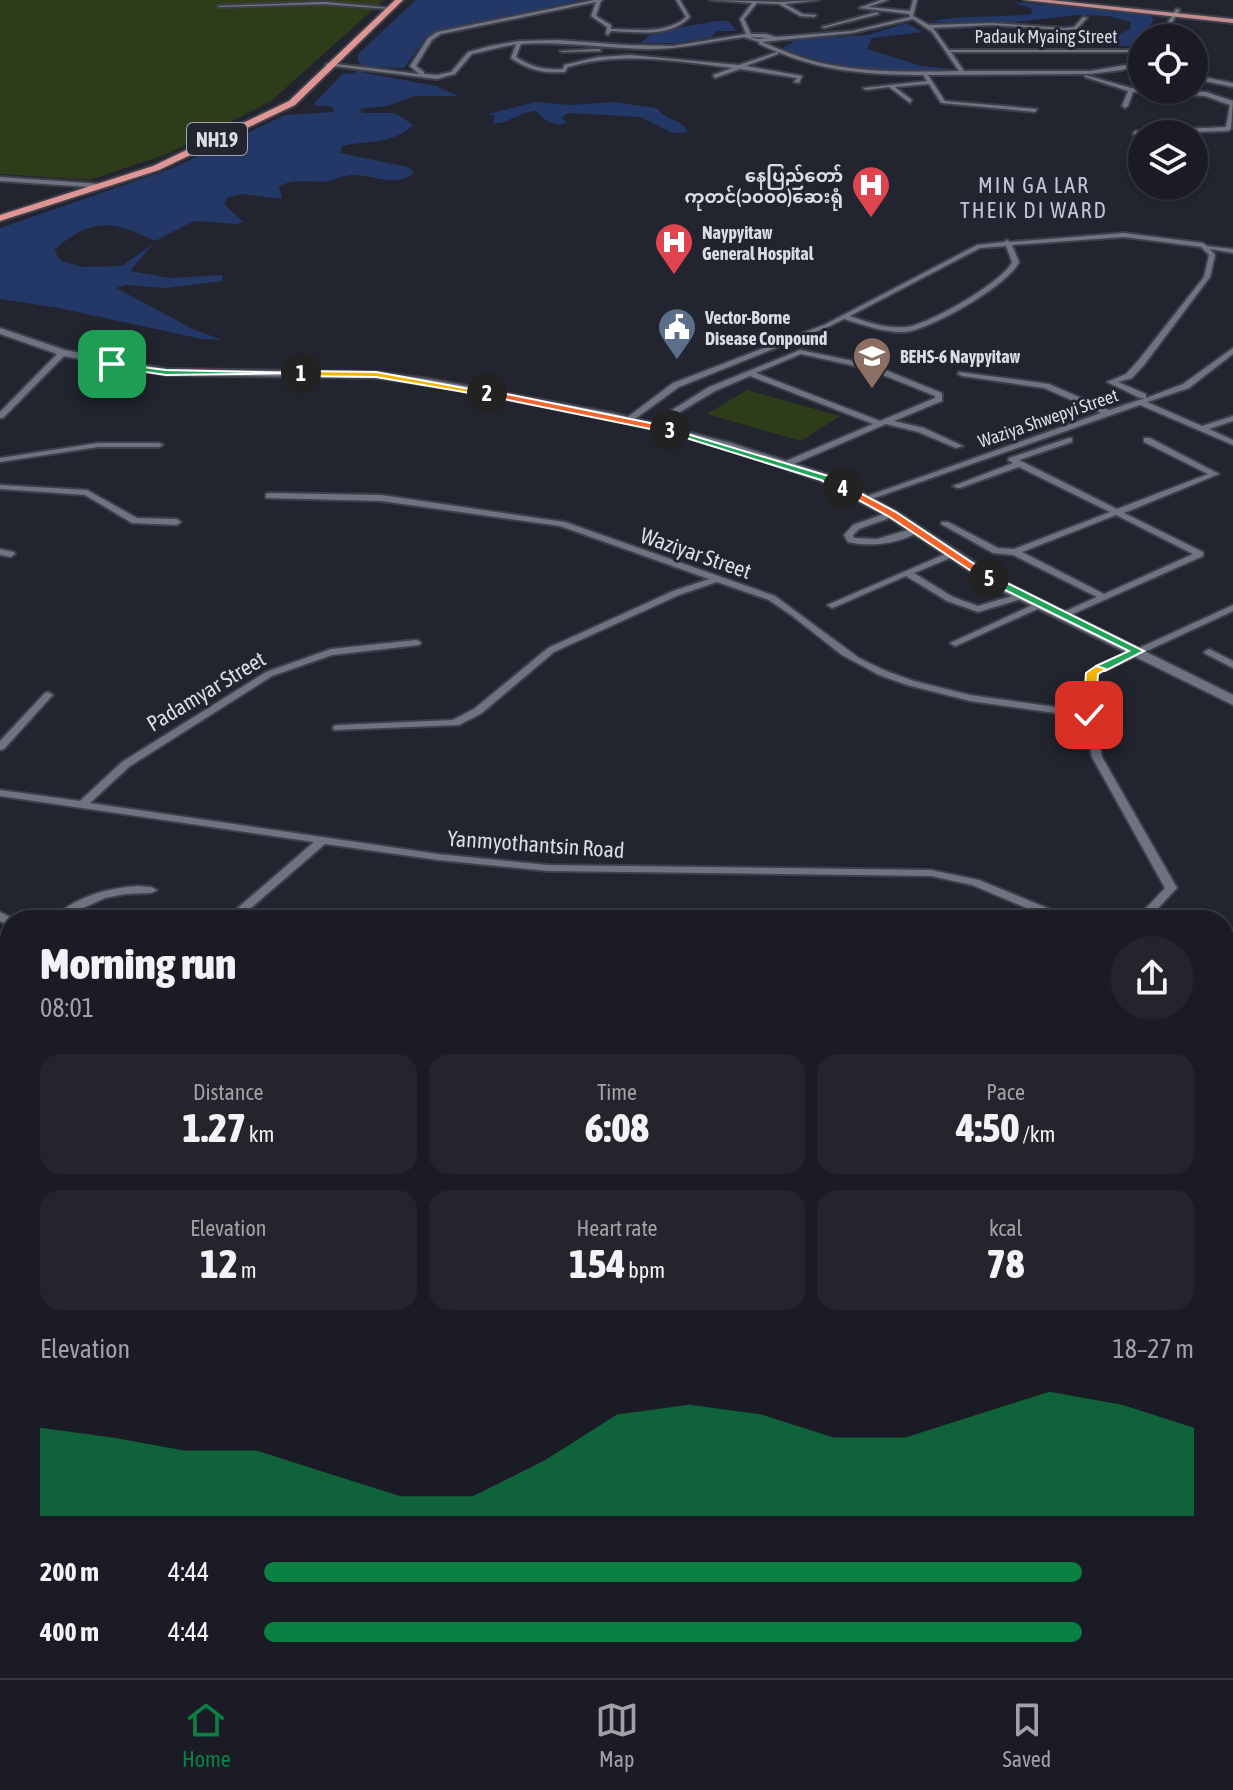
<!DOCTYPE html>
<meta charset="utf-8">
<style>
body{margin:0;font-family:"Asap Condensed","Noto Sans Myanmar",sans-serif;background:#23242c;color:#f1f3f6;height:100vh;display:flex;flex-direction:column;font-size:30px;white-space:nowrap}
*{box-sizing:border-box;margin:0}
p{font-size:26px;color:#9fa1a6}
.icon{flex:none;width:44px;height:44px;fill:none;stroke:currentColor;stroke-width:2;stroke-linecap:round;stroke-linejoin:round}
.map{position:relative;flex:1;overflow:hidden}
.details{position:absolute;left:0px;top:910px;width:1234px;height:768px;display:flex;flex-direction:column;background:#1a1b24;border-radius:32px 32px 0 0;box-shadow:0 2px 6px #0004,0 0 0 2px #383941}
.details>*{flex:none}
.fabs{position:absolute;left:1128px;top:24px;display:grid;gap:16px}
.fabs a{display:grid;place-items:center;width:80px;height:80px;border-radius:50%;background:#1a1b24;box-shadow:0 2px 6px #0004,0 0 0 2px #383941;font-size:40px}
.pin{position:absolute;display:grid;place-items:center;width:68px;height:68px;color:#fff;margin:-34px;border-radius:16px;box-shadow:0 4px 12px #0006}
.km{position:absolute;width:40px;height:40px;margin:-20px;border-radius:50%;background:#222;color:#fff;font-size:22px;line-height:40px;text-align:center}
.round{display:grid;place-items:center;flex:none;width:84px;height:84px;border-radius:42px;background:#23242c}
.overview{display:flex;align-items:center;justify-content:space-between;height:136px;padding:0 40px}
h1{font-size:44px;font-weight:800;line-height:60px}
.stats{display:grid;grid-template-columns:repeat(3,1fr);gap:12px;height:136px;padding:8px 40px}
.stats div{display:grid;align-content:center;border-radius:20px;background:#23242c;text-align:center}
.stats b{font-size:40px;font-weight:800}
.stats small{font-size:22px;font-weight:400}
.stats p{font-size:22px}
.chart{height:224px;padding:16px 40px}
.chart p{display:flex;justify-content:space-between}
.chart svg{width:100%;height:144px;margin-top:8px;fill:#0b8043;opacity:.7}
ul{padding:0 40px;list-style:none;font-size:26px}
li{display:grid;grid-template-columns:128px 96px 1fr;align-items:center;height:60px}
li i{height:20px;border-radius:10px;background:#0b8043}
.tabs{display:flex;justify-content:space-around;align-items:center;height:112px;border-top:2px solid #383941;background:#1a1b24;font-size:22px;color:#9fa1a6}
.tabs a{display:grid;justify-items:center;gap:4px}
.tabs .active{color:#0b8043}
.map>svg:first-child{display:block}
.green{fill:#2d3d19}
.water{fill:#233866}
.lines{fill:none;stroke-linecap:round;stroke-linejoin:round}
.minor-casing{stroke:#3d3f49;stroke-width:4}
.secondary-casing{stroke:#3d3f49;stroke-width:4}
.primary-casing{stroke:#3d3f49;stroke-width:4}
.trunk-casing{stroke:#3d3f49;stroke-width:4}
.minor{fill:#6f7281;fill-rule:evenodd}
.secondary{fill:#6f7281;fill-rule:evenodd}
.primary{fill:#c28c8f;fill-rule:evenodd}
.trunk{fill:#de9594;fill-rule:evenodd}
.split-1{fill:#22a559;stroke:#fff;stroke-width:2}
.split-2{fill:#f5b400;stroke:#fff;stroke-width:2}
.split-3{fill:#f0652b;stroke:#fff;stroke-width:2}
.split-4{fill:#22a559;stroke:#fff;stroke-width:2}
.split-5{fill:#f0652b;stroke:#fff;stroke-width:2}
.split-6{fill:#22a559;stroke:#fff;stroke-width:2}
.split-7{fill:#f5b400;stroke:#fff;stroke-width:2}
.labels{text-anchor:middle;dominant-baseline:central;stroke-width:6;stroke-linejoin:round;paint-order:stroke}
.far-street-label{font-size:18px;fill:#dadce4;stroke:#222430}
.far-poi-label{font-size:18px;font-weight:bold;fill:#dadce4;stroke:#222430;text-anchor:start}
.shield{fill:#222430;stroke:#a3a5ae;stroke-width:2}
.shield-label{font-size:20px;font-weight:bold;fill:#dadce4}
.far-quarter-label{font-size:22px;letter-spacing:2px;fill:#c2c5d5;stroke:#222430}
.street-label{font-size:22px;fill:#dadce4;stroke:#222430}
</style>
<div class="map">
<svg width="1233" height="1678" viewBox="0 0 1233 1678">
<rect width="100%" height="100%" fill="#222430"/>
<path class="green" d="M0 0H384L271 101 170 153 89 180 0 174Z
M747 390 840 416 801 441 707 414Z"/>
<path class="water" d="M416 0H582L439 32 426 38 404 68 372 67 361 72 436 86 458 96H415L387 106 360 109 362 113H395L413 125C392 145 368 140 342 146L340 153 408 167 414 173C393 188 376 175 353 175 344 175 337 179 329 181 311 184 295 177 279 187L282 199 243 194 228 197 224 204 243 222 238 224 194 221 155 241C113 220 92 217 54 250L61 261 83 267 122 266 153 244 130 271 170 278 222 275 223 281 166 288 126 285 116 288 193 329 222 340 202 339 59 308 0 299V228L173 168 285 115 333 112 334 107 313 105 343 73 352 74 363 67 358 61V54Z
M1012 2 1149 14 1154 19 1137 46H1115L1113 37 1130 29 1131 22 1108 16 1077 15 1008 23 930 22C964 14 998 18 1032 14L1031 8Z
M717 21H729L736 31H716L712 37 678 43H641L652 32Z
M907 23 922 32 872 38 867 49 922 66 952 69C906 76 824 68 783 48L798 39 868 35Z
M536 102 571 105 613 102 655 108C659 109 660 113 664 115 674 122 681 120 688 132L673 133 641 117 568 113 561 118 567 122 560 125 548 122 536 111C521 111 506 125 493 123L495 116 488 114Z
M1224 1442 1233 1449V1596L1224 1607Z
M722 1668H1087L1075 1678H718Z"/>
<g class="lines">
<g class="minor-casing">
<path id="minor" d="M594 0H603L601 1 596 16 611 25V29C636 29 666 35 686 17L676 0H680L690 17C670 38 638 32 611 31L608 35 606 34 607 27 591 16 596 2 441 34 432 40 416 66 424 72V74L437 75 451 72 468 52 490 46 519 41 558 40 627 45 673 46 746 34 740 19 752 3 710 0 779 2 819 0 785 4 803 14 816 15 814 17 800 16 779 4 757 3 744 19 751 34H766L776 37 852 31 910 17 909 14 859 8 881 0H888L868 7 910 11 913 0H917L913 16 929 25 992 23 1064 28 1074 27 1083 17 1087 18 1077 29 1064 30 992 25 933 28 949 50H1142V52H951L964 71H1090L1138 63 1141 65 1122 70 1090 74 928 75 945 101 1037 109 1035 112 941 103 929 84 895 87 912 100 910 103 889 87 866 90 863 88 927 81 923 75C874 75 823 72 778 52V54L746 66 802 76 799 83 794 82 797 78 740 69 715 78 713 75 732 68C678 61 622 51 568 67L565 72C545 74 528 70 511 58L516 44 472 54 455 74 437 79 325 65 328 63 419 74 410 66 428 38 437 32ZM913 19 932 32 959 71C913 72 866 73 821 63 800 58 781 50 762 42L852 33ZM744 37 759 42V44L777 52 739 65 630 55 598 57 564 65 563 69C545 70 531 67 516 57L521 44C564 41 608 49 651 49 683 49 713 41 744 37ZM750 37 768 38 758 39Z
M324 2 391 8 389 9 324 4 220 7 218 6Z
M1176 9 1180 10 1162 38H1158Z
M877 12 879 14 824 28 822 27Z
M599 49 601 51 562 52 560 51Z
M1085 75 1131 88 1206 92 1233 101 1231 129 1228 131 1133 134 1135 131 1226 127 1230 105 1205 96 1133 92 1128 106 1125 108 1122 106 1128 91 1085 77Z
M1194 75 1233 83V87L1194 79Z
M0 177 102 184 105 186 102 188 0 181Z
M1124 233 1203 243 1207 246 1233 249V253L1210 249 1215 255 1210 277 1144 365 1132 378 1118 382 1146 394V398L1183 384 1233 348V354L1189 388 1147 402 1202 426 1233 416V421L1209 429 1233 440V445L1140 405 866 501 863 502 859 499 1101 413 1044 388 962 376 958 374 959 372 1049 384 1109 410 1145 398H1140L1107 382 1126 374 1138 361 1204 277 1209 255 1201 247 1124 237 1012 245 1019 262C1009 285 930 330 905 332 884 333 864 325 844 319L830 326 679 387 632 421 625 419 673 383 826 324 977 245 1004 242 1007 240 1010 242ZM1006 246 1012 262C1003 282 928 325 906 327 887 329 867 322 850 316L980 248Z
M800 350 873 365 942 393V401L894 421 924 428 963 446 956 448 918 432 886 424 787 467H781V463L873 424 750 376 715 391 655 427 648 425 709 387ZM801 354 868 369 935 396V398L880 421 756 373Z
M60 351 67 353 3 418H0V412Z
M1069 438H1072V442L1019 460 1117 509 1208 474 1144 442V438H1150L1219 474 1124 513 1203 552V556L1064 618 1061 617V613L1097 597 1013 555 993 553 941 524 942 522H948L998 548 1014 549 1110 512 1019 467 960 488H957L953 486 1013 463 1008 460 1009 458ZM1116 515 1193 554 1104 594 1022 552Z
M98 443H159L163 445 159 447H98L0 462V458Z
M0 485 87 490 137 518 177 519 181 522 177 525 132 523 85 495 0 489Z
M269 493 381 495 565 522 775 596 859 658 886 671 914 681 970 695 1084 711 1089 671 1233 605V611L1097 674 1094 715 1102 757 1177 888 1147 920H1135L1165 888 1092 757 1084 717 970 701 907 685 879 675 842 655 791 615 769 600 717 582 679 595 554 652 482 713 459 725 334 730 333 728 334 726 338 725 453 720 474 709 548 648 673 591 709 579 560 526 381 501 266 498V494Z
M892 511 895 512V516L859 529 853 535 854 538 877 539 918 527 922 530C901 543 873 548 848 542L844 535 853 525Z
M0 549 14 552 15 554 11 557 0 555Z
M952 551 955 552V556L914 573 953 597 978 606 1022 593 1027 596 1025 598 978 612 947 601 906 576 835 607 832 608 827 605Z
M1039 602 1044 605 1042 607 958 645 955 646 950 643Z
M416 640 419 641 421 643 419 645 332 655 272 676 130 766 90 803 438 854 548 865 931 870 979 880 1069 917 1071 920H1055L972 885 931 876 548 871 438 860 325 844 237 920H224L314 842 0 796V790L80 801 122 762 266 672 331 649Z
M1209 649 1233 661V668L1206 654 1204 652Z
M48 692 53 695 51 697 4 749 0 750V741L45 693Z
M138 886 151 887 157 890 151 893 125 894 105 898 83 908 64 920H51C74 897 107 888 138 886Z
M0 912 14 919 10 920V926L0 921Z
M0 1253 10 1254V1264L0 1263Z
M10 1404V1416L0 1419V1407Z
M214 1668H232V1678H214Z"/>
</g>
<g class="secondary-casing">
<path id="secondary" d="M0 328 65 350 166 369 376 372 430 379 613 413 731 443 829 475 896 511 1005 582 1233 695V705L995 588 888 517 821 481 723 447 613 419 430 385 376 378 166 375 63 356 0 334Z"/>
</g>
<g class="primary-casing">
<path id="primary" d="M1024 0H1050L1233 19V23Z"/>
</g>
<g class="trunk-casing">
<path id="trunk" d="M395 0H403L295 105 159 170 0 221V215L153 166 289 101Z"/>
</g>
<use href="#minor" class="minor"/>
<use href="#secondary" class="secondary"/>
<use href="#primary" class="primary"/>
<use href="#trunk" class="trunk"/>
</g>
<path class="split-1" d="M109 363 166 370 306 373 166 375 112 367Z"/>
<path class="split-2" d="M298 371 376 372 492 393 487 396 376 377 301 376Z"/>
<path class="split-3" d="M487 390 670 427 675 430 670 433 484 395Z"/>
<path class="split-4" d="M667 428 828 476 848 488 840 490 821 480 667 432Z"/>
<path class="split-5" d="M840 486H847L896 512 995 578 985 580 888 516 840 490Z"/>
<path class="split-6" d="M985 576H993L1144 651 1105 671H1096V666L1129 651 985 580Z"/>
<path class="split-7" d="M1096 666 1106 669 1098 674 1095 715 1089 719 1083 715 1086 673Z"/>
<defs>
<g id="hospital-pin" transform="scale(2)"><path d="M0 17L-7.5 6A9.5 9.5 0 1 1 7.5 6Z" fill="#e0444e" stroke="#222430"/><path d="M-5-5h3v3.5h4V-5h3V5h-3V1.5h-4V5h-3Z" fill="#fff"/></g>
<g id="civic-pin" transform="scale(2)"><path d="M0 17L-7.5 6A9.5 9.5 0 1 1 7.5 6Z" fill="#5c6f8a" stroke="#222430"/><path d="M-.6-6.5H3V-4.5H.6V-3L4-1V1h2V6H-6V1h2V-1L-.6-3ZM-1.2 2.5V6h2.4V2.5Z" fill="#fff"/></g>
<g id="school-pin" transform="scale(2)"><path d="M0 17L-7.5 6A9.5 9.5 0 1 1 7.5 6Z" fill="#8d6e63" stroke="#222430"/><path d="M0-5L7-2L0 1L-7-2ZM-4 1L0 2.5L4 1V4Q0 6-4 4Z" fill="#fff"/></g>
</defs>
<g fill-rule="evenodd">
<use href="#hospital-pin" x="871" y="185"/>
<use href="#hospital-pin" x="674" y="242"/>
<use href="#civic-pin" x="677" y="327"/>
<use href="#school-pin" x="872" y="356"/>
</g>
<g class="labels">
<g class="far-street-label">
<text x="1046" y="36">Padauk Myaing Street</text>
<text transform="translate(1048 418) rotate(-19)">Waziya Shwepyi Street</text>
</g>
<g class="far-poi-label">
<text x="843" y="175" text-anchor="end">နေပြည်တော်<tspan x="843" dy="21">ကုတင်(၁၀၀၀)ဆေးရုံ</tspan></text>
<text x="702" y="232">Naypyitaw<tspan x="702" dy="21">General Hospital</tspan></text>
<text x="705" y="317">Vector-Borne<tspan x="705" dy="21">Disease Conpound</tspan></text>
<text x="900" y="356">BEHS-6 Naypyitaw</text>
</g>
<rect class="shield" x="187" y="123" width="60" height="32" rx="6"/>
<g class="shield-label">
<text x="217" y="139">NH19</text>
</g>
<g class="far-quarter-label">
<text x="1034" y="185">MIN GA LAR<tspan x="1034" dy="25">THEIK DI WARD</tspan></text>
</g>
<g class="street-label">
<text transform="translate(696 553) rotate(19)">Waziyar Street</text>
<text transform="translate(206 691) rotate(-31)">Padamyar Street</text>
<text transform="translate(536 844) rotate(4)">Yanmyothantsin Road</text>
</g>
</g>
</svg>
<div class="fabs">
<a><svg class="icon" aria-label="locate" viewBox="0 0 24 24"><circle cx="12" cy="12" r="6"/><path d="M12 2v4M12 18v4M2 12h4M18 12h4"/></svg></a>
<a><svg class="icon" aria-label="layers" viewBox="0 0 24 24"><path d="M12 4l9 5-9 5-9-5zM3 14l9 5 9-5"/></svg></a>
</div>
<div class="pin" style="left:112px;top:364px;background:#1e9e55"><svg class="icon" aria-label="arrive" viewBox="0 0 24 24"><path d="M6 21V4h12l-3 4 3 4H6"/></svg></div>
<div class="pin" style="left:1089px;top:715px;background:#d93025"><svg class="icon" aria-label="check" viewBox="0 0 24 24"><path d="M5 12l5 5 9-10"/></svg></div>
<b class="km" style="left:301px;top:373px">1</b>
<b class="km" style="left:487px;top:393px">2</b>
<b class="km" style="left:670px;top:430px">3</b>
<b class="km" style="left:843px;top:488px">4</b>
<b class="km" style="left:989px;top:578px">5</b>
<section class="details">
<div class="overview"><div><h1>Morning run</h1><p>08:01</p></div><a class="round"><svg class="icon" aria-label="share" viewBox="0 0 24 24"><path d="M12 15V3M7 8l5-5 5 5M5 13v7h14v-7"/></svg></a></div>
<div class="stats">
<div><p>Distance</p><b>1.27<small> km</small></b></div>
<div><p>Time</p><b>6:08</b></div>
<div><p>Pace</p><b>4:50<small> /km</small></b></div>
</div>
<div class="stats">
<div><p>Elevation</p><b>12<small> m</small></b></div>
<div><p>Heart rate</p><b>154<small> bpm</small></b></div>
<div><p>kcal</p><b>78</b></div>
</div>
<div class="chart"><p><span>Elevation</span>18–27 m</p>
<svg viewBox="0 0 160 44" preserveAspectRatio="none"><path d="M0 44V17L10 20L20 24L30 24L40 31L50 38L60 38L70 27L80 13L90 10L100 13L110 20L120 20L130 13L140 6L150 10L160 17V44z"/></svg>
</div>
<ul>
<li><b>200 m</b>4:44<i style="width:88%"></i></li>
<li><b>400 m</b>4:44<i style="width:88%"></i></li>
</ul>
</section>
</div>
<nav class="tabs">
<a class="active"><svg class="icon" aria-label="home" viewBox="0 0 24 24"><path d="M3 11l9-7 9 7M6 9v11h12V9"/></svg>Home</a>
<a><svg class="icon" aria-label="map" viewBox="0 0 24 24"><path d="M3 6l6-2 6 2 6-2v14l-6 2-6-2-6 2zM9 4v14M15 6v14"/></svg>Map</a>
<a><svg class="icon" aria-label="saved" viewBox="0 0 24 24"><path d="M7 4h10v16l-5-4-5 4z"/></svg>Saved</a>
</nav>
